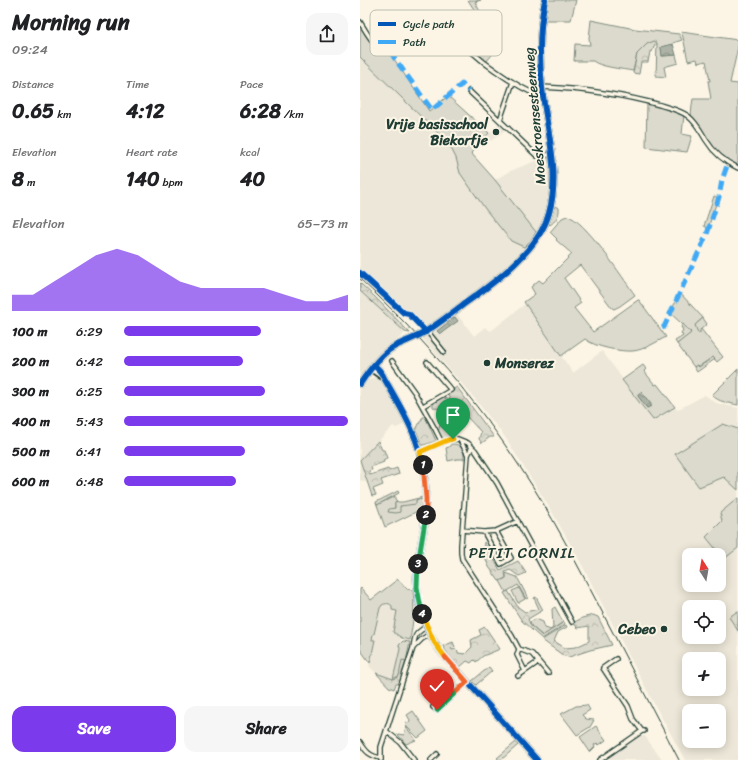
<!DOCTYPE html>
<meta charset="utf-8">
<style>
body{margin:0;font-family:Sriracha,sans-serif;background:#f6f6f6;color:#202124;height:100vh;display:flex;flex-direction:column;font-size:15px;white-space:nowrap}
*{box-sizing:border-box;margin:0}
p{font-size:13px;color:#757577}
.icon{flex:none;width:22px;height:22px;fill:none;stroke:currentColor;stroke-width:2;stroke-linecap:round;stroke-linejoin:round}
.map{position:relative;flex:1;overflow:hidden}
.side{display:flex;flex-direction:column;background:#fff;width:360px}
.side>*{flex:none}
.needle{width:26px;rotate:349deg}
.buttons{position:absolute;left:322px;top:548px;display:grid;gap:8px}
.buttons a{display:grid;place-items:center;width:44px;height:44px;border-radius:8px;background:#fff;box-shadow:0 2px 10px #0003;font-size:20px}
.pin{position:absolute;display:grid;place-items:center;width:34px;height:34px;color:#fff;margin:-41px -17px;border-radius:50% 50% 50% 0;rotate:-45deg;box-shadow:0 0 4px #0007}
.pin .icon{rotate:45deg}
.km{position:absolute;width:20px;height:20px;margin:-10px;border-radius:50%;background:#222;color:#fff;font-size:11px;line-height:20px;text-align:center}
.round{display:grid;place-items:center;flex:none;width:42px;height:42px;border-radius:12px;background:#f6f6f6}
.overview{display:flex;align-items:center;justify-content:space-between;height:68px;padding:0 12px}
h1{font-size:22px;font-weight:800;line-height:30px}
.stats{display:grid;grid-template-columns:repeat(3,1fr);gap:6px;height:68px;padding:4px 12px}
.stats div{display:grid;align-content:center}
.stats b{font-size:20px;font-weight:800}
.stats small{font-size:11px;font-weight:400}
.stats p{font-size:11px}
.chart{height:112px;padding:8px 12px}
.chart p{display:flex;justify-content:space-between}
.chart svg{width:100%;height:72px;margin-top:4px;fill:#7c3aed;opacity:.7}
.action{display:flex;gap:8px;margin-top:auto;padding:8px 12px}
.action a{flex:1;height:46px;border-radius:12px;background:#7c3aed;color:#fff;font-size:16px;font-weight:800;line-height:46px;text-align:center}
.action a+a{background:#f6f6f6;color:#202124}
ul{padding:0 12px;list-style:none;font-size:13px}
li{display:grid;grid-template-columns:64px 48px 1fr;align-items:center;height:30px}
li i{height:10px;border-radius:5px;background:#7c3aed}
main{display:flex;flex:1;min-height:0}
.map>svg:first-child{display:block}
.built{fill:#ece7d8;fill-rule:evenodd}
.grass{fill:#dcdacc;stroke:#7e8c80;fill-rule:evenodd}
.forest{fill:url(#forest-crowns);stroke:#7e8c80}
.water{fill:url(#water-waves);stroke:#758479}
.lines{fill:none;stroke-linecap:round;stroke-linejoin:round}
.minor-casing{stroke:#1f3d34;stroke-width:6}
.major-casing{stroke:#1f3d34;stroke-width:8}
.minor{stroke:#fcf5e5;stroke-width:3.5}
.major{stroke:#fcf5e5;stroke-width:4.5}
.rail{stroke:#1f3d34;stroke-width:1}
.quiet{stroke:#3fa9f5;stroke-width:5;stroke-dasharray:10 5;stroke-linecap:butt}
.cycleway-casing{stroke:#fcf5e5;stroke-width:8}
.cycleway{stroke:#0057b8;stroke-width:6}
.split-1-casing{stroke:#fff;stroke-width:8}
.split-2-casing{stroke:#fff;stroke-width:8}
.split-3-casing{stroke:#fff;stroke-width:8}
.split-4-casing{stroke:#fff;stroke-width:8}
.split-5-casing{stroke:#fff;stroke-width:8}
.split-6-casing{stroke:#fff;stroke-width:8}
.split-7-casing{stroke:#fff;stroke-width:8}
.split-1{stroke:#f5b400;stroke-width:5}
.split-2{stroke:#f0652b;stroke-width:5}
.split-3{stroke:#22a559;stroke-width:5}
.split-4{stroke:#22a559;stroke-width:5}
.split-5{stroke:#f5b400;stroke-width:5}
.split-6{stroke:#f0652b;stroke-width:5}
.split-7{stroke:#22a559;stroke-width:5}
.poi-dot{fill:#1f3d34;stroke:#fcf5e5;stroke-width:1.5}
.labels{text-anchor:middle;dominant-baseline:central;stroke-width:4;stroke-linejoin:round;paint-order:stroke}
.street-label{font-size:14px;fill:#1f3d34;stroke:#fcf5e5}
.poi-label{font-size:14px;font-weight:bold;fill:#1f3d34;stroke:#fcf5e5;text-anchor:end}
.neighbourhood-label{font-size:15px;letter-spacing:1px;fill:#1f3d34;stroke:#fcf5e5}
.key{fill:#fcf5e5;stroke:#babeb0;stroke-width:1}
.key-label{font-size:11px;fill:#1f3d34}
</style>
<main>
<section class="side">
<div class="overview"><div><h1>Morning run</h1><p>09:24</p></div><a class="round"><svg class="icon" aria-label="share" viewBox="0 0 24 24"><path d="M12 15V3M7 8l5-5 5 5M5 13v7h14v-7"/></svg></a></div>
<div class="stats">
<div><p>Distance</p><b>0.65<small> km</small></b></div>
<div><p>Time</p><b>4:12</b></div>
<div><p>Pace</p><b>6:28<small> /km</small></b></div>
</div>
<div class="stats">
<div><p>Elevation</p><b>8<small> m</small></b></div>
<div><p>Heart rate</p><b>140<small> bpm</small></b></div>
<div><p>kcal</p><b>40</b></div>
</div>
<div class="chart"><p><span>Elevation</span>65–73 m</p>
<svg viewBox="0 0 160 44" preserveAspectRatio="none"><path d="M0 44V34L10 34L20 26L30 18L40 10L50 6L60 10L70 18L80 26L90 30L100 30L110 30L120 30L130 34L140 38L150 38L160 34V44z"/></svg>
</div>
<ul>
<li><b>100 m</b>6:29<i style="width:61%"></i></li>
<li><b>200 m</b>6:42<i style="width:53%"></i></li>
<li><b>300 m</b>6:25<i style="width:63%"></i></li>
<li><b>400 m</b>5:43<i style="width:100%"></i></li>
<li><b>500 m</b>6:41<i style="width:54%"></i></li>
<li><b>600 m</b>6:48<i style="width:50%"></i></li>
</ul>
<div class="action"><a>Save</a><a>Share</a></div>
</section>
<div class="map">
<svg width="378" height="760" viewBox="0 0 378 760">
<defs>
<pattern id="forest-crowns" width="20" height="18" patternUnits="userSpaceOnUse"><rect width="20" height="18" fill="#dcdacc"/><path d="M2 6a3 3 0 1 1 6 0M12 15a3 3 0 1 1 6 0" fill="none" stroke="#bcbcb0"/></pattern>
<pattern id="water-waves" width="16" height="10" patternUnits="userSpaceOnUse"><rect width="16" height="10" fill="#aeb3a7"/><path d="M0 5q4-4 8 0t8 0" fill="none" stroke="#8d9389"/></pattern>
</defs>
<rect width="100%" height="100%" fill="#fcf5e5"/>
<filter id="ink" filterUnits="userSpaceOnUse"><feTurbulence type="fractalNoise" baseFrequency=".025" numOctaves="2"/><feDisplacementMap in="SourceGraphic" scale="8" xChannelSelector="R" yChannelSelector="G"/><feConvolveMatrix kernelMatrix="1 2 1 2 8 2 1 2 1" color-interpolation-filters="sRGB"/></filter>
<g filter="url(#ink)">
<path class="built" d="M0 57 88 143 92 150 96 158 100 173 126 210 151 240 164 247 160 253 134 277 86 314 60 330 0 276Z
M140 122 146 129 131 141 126 137Z
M188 156H189L191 179 190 193 188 206 181 224 176 232 135 180 148 172Z
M0 291 45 332 41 337 24 349 0 377Z
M165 304 213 373 242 351 293 420 315 407 317 410 345 395 356 403 378 408V760H325L291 698 222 565 191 510 145 437 115 399 62 338 96 313 114 336 125 327 131 331ZM329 555H359V585H329ZM329 607H359V637H329ZM329 659H359V689H329ZM329 711H359V741H329Z
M16 377 21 380 45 424 36 428 33 426 0 460V390L9 380 12 378Z
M0 461 7 483 1 480 0 481Z
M24 604H27L32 605V610L37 611 33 632 42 638 39 645 40 649 33 679 16 673 9 666 15 641 12 640 13 633H14L20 608 22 605Z
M280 736H285L302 760H251L249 757Z"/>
<path class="grass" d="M188 0H216L211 20H184Z
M120 20 132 41 142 43 126 62 111 50 105 41 108 38 110 32 108 27Z
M231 20 275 29 319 34 322 40 313 43V44L301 47 302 56 316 55 318 63 304 67 306 77 296 76 297 44H287L277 54 273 71C263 69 240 67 233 61H214L215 44 230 45 229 38Z
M2 28C9 39 16 52 30 53L69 111 88 96 129 133 111 153 135 180 176 232 171 240 164 247 151 241 126 210 100 173 96 158 92 150 88 143 0 57V30Z
M321 32 378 40V47L370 83 378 84V167C352 156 348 134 331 116L332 105 333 99H351L348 81H350L346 61 338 63 337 59 328 61 323 37Z
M287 103 309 109 324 115 322 134 332 136 327 152 286 147Z
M354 196 358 198 348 228 344 226Z
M196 206 199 208C200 215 195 222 190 225L189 224 194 208Z
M207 216C224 218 264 280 275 295L260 306 254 309 252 308 220 265 204 278 221 303 214 308 233 332 278 300H279L306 337C296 342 284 350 273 351 262 352 234 347 225 339L201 356 164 302 175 294 171 287 179 280 183 283 212 254 196 240 197 239 190 232 202 218Z
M320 293 343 318 335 325 340 330 341 329 363 357 357 362 353 357 338 367 337 365 334 367 317 344 331 332 310 313Z
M283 365 286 369 284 371 295 385 297 384 315 407 293 420 262 380ZM280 393H282L291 406 287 408 278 396Z
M378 369V405C369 403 358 402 352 395Z
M82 397 90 400 92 408 85 411 73 407V404Z
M81 424 89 427V437L83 439 81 438 78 432 80 425Z
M363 424 378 429V490L364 477 339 487 315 454Z
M91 444C102 444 104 449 104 459H97L88 461 86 448 89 447Z
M35 496V499L37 501 35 503V508L28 511 56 500 63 499 62 509 25 527 17 505Z
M378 498V548L364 559 346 537 362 521 360 513Z
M146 573 157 577 168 598 166 599 158 585 146 592 140 581 146 578Z
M38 579 47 589 53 590C55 607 53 623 50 640L42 638 33 632 37 611 32 610V606C30 603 26 603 22 605L20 608 14 634H13L12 640H15L10 663 0 649V589L1 588 11 600Z
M159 588 165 599 158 603 152 591Z
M195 607 203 622 183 636 171 626 170 622 176 619 183 622 185 628 191 630 193 627 192 609Z
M43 641 50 642 46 661 44 660 39 676 33 679 40 649 39 645Z
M129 667 132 671 116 685 112 681Z
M227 705 230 710 222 715 226 719 234 720 230 727 217 735 201 714 216 706Z
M53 711 67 731 58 738 45 725 46 722 49 723 50 720 47 715Z
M236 726 246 740 239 745 237 743 234 745 235 747 230 752 220 737Z
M46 727 56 740 46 744 38 735V734L44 735Z
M156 742 158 745 141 760H139L137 758Z"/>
<path class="forest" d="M108 0H121L115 2 125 21 122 22Z
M294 41 297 43V44L295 45 292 52H290L288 62H281L279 74 273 73 277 54 287 44Z
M0 283 16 298 50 333 45 332 0 291Z
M343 318 347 324 340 330V333H338L335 325Z
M323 324 331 333 317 344 315 341 323 336 321 333 323 330 321 327Z
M353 357 355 359 337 372 334 367 337 365 339 367Z
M97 387 134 437H130L122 443 119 439 121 432 108 418 98 415 87 393Z
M65 416 76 441 64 445H62L56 430 62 418Z
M18 441 22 450H24L27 458 23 460 24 462 11 467 12 470 9 471 10 475 28 469 29 471 37 468 39 474 21 480 23 485 13 489 16 495 12 496 0 460Z
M38 491 39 493 17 505 16 502Z
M63 497V499L56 500V504L40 506V512L36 513 28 512 29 509 35 508V503L37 501 38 502H43Z
M124 542 140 570 158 561 166 573 159 576 150 570 145 572 146 578 139 581 129 567 123 553Z
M148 591 158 607 165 612 179 609 174 598 176 597 183 610 168 619 171 626 182 636 204 622 205 624 182 639 162 621 144 593Z
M378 611V631L369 617Z
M233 615 238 617 252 645 230 650 209 657 204 656 182 640 206 625 207 627 198 632 194 641 205 648 216 647 229 641V626L218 628 213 623 222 618Z
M125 627 140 649 123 656 116 662 114 660 111 663 107 661 99 668 90 659 83 646 93 642 95 647 91 648 92 650 96 649 98 651V653L105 654 112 647 111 640 121 635 119 630Z
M42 660 46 661 39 684H36L34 689 29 687 16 673 33 679 39 676Z"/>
<path class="water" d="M313 44 316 55 302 56 301 47Z
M95 317 98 321 80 334 77 331Z
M281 392 282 393 291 404V406L287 408 278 396V394Z"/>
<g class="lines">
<g class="minor-casing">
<path id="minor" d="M0 22C4 28 14 46 20 49 31 56 56 39 69 37 75 36 82 36 87 38 102 42 114 54 125 63 143 76 162 90 183 97
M182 87C222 89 261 94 300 105 309 108 320 110 328 116 337 123 341 132 346 140 354 153 365 162 378 168
M109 91 177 156H182L192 154
M140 120 153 82
M67 331 84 352
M32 361 55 393 75 429 82 443
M63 406 91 390 67 362
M100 440 108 455
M112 447 108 455 101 545V553L102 559 152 636 159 649 157 655 165 671
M60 452 88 440 98 439 108 443 115 450 137 483 212 622
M102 530 124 532 141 564 151 558 136 531 124 532
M136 531 158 521
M53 648 62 639 70 634
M159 649 172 654 188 673
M256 659 243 668 268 706 273 719 282 731
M158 676 178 662
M73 707 77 710 107 682
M26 731 40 742 54 760
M0 742C6 752 10 756 21 758
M21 760V747L53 648C55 634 55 634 67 626
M71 760 77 754
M240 760 282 731H284"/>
</g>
<g class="major-casing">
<path id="major" d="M14 365C18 369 22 372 24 378 41 408 60 438 64 473 66 489 67 505 65 521 63 538 58 555 57 572 55 605 66 635 87 659L177 760
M11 369 24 378
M0 384C8 372 19 356 32 348 42 342 54 339 65 332 78 324 91 314 104 304 134 283 179 250 189 213 201 171 186 129 182 87 179 58 179 28 185 0"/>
</g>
<use href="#minor" class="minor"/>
<use href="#major" class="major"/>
<path class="rail" d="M0 279C62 336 116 400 162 470 191 513 214 559 238 604 265 656 292 708 319 760"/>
<path class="quiet" d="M30 51 35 59 72 110 102 84 109 91
M302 328 304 327 347 234 359 197 362 180 368 163"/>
<g class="cycleway-casing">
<path id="cycleway" d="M0 273 44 313 49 314 66 332
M14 365C18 369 22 372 24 378 41 408 60 438 64 473 66 489 67 505 65 521 63 538 58 555 57 572 55 605 66 635 87 659L177 760
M0 384C8 372 19 356 32 348 42 342 54 339 65 332 78 324 91 314 104 304 134 283 179 250 189 213 201 171 186 129 182 87 179 58 179 28 185 0"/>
</g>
<use href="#cycleway" class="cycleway"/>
</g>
</g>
<g class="lines" filter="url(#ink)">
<g class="split-1-casing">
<path id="split-1" d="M63 465 60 452 88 440 93 439"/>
</g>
<g class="split-2-casing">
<path id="split-2" d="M63 465 66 498V515"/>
</g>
<g class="split-3-casing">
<path id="split-3" d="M58 564 66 515"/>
</g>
<g class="split-4-casing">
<path id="split-4" d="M58 564 57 587 62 614"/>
</g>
<g class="split-5-casing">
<path id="split-5" d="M62 614 74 642 85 657"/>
</g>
<g class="split-6-casing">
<path id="split-6" d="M85 657 107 682 94 694"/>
</g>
<g class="split-7-casing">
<path id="split-7" d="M77 710 94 694"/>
</g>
<use href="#split-1" class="split-1"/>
<use href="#split-2" class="split-2"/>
<use href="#split-3" class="split-3"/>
<use href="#split-4" class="split-4"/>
<use href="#split-5" class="split-5"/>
<use href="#split-6" class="split-6"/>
<use href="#split-7" class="split-7"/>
</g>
<g class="poi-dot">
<circle cx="136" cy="132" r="4"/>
<circle cx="127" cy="363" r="4"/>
<circle cx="304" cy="629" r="4"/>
</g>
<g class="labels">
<g class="street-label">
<text transform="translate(175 116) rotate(-95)">Moeskroensesteenweg</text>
</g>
<g class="poi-label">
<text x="128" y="124">Vrije basisschool<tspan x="128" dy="16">Biekorfje</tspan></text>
<text x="135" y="363" text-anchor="start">Monserez</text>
<text x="296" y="629">Cebeo</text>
</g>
<g class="neighbourhood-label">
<text x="162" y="553">PETIT CORNIL</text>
</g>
</g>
<rect x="10" y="10" width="132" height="46" rx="6" class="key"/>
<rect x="18" y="22" width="18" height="4" fill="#0057b8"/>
<rect x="18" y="40" width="18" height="4" fill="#3fa9f5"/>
<g class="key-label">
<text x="43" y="28">Cycle path</text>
<text x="43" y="46">Path</text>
</g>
</svg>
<div class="buttons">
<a><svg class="needle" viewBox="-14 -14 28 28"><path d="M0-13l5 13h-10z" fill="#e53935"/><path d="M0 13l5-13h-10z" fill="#757577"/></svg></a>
<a><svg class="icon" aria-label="locate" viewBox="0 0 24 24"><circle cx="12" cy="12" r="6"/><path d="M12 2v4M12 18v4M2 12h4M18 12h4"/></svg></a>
<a>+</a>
<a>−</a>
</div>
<div class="pin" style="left:93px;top:439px;background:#1e9e55"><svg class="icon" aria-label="arrive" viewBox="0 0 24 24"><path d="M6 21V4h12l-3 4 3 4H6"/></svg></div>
<div class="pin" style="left:77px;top:710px;background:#d93025"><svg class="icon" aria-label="check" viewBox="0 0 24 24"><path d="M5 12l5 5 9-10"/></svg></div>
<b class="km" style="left:63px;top:465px">1</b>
<b class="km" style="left:66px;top:515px">2</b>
<b class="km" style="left:58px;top:564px">3</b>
<b class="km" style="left:62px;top:614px">4</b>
</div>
</main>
